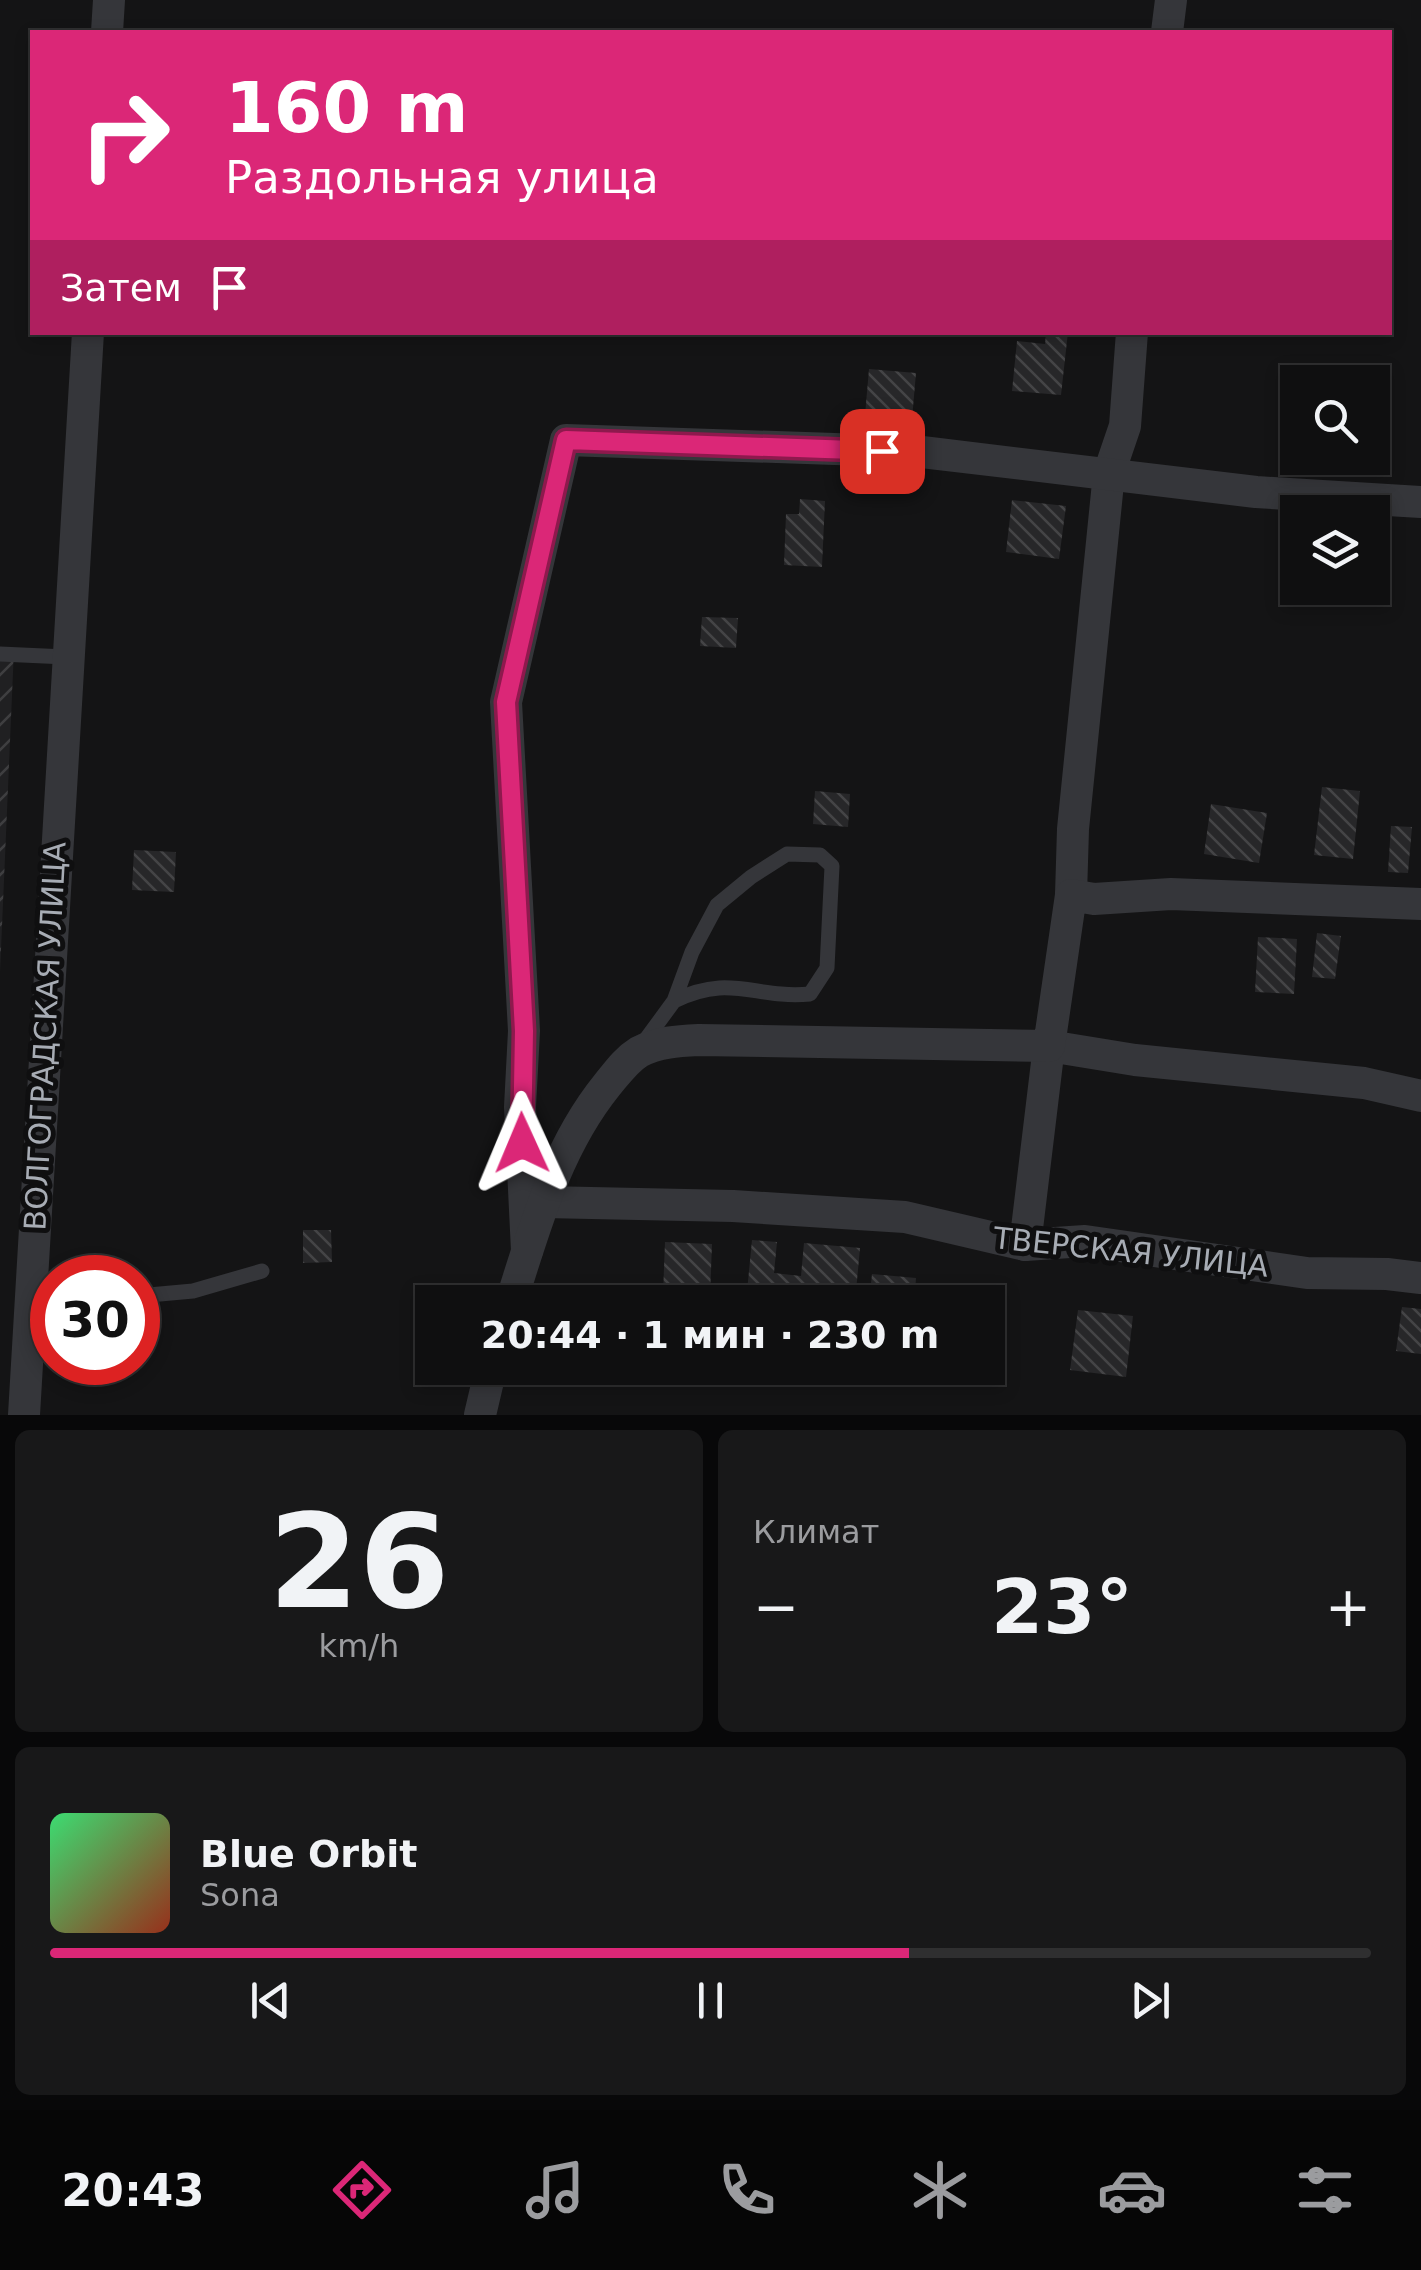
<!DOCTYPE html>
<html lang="ru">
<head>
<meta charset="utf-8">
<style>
	:root { --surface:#0f0f10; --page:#181819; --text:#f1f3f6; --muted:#9b9c9f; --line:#2f2f30; --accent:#db2777 }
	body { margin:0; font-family:"DejaVu Sans",sans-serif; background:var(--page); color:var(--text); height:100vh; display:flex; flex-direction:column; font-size:38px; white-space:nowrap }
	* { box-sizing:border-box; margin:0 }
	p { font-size:32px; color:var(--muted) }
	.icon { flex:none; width:55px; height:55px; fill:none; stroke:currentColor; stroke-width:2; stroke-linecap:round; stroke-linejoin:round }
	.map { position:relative; height:1415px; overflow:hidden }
	.side { display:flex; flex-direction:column; gap:15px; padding:15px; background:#080809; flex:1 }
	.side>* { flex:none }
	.top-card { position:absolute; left:30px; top:30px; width:1362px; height:305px; border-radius:0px; box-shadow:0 5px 15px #0003,0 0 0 2px var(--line); background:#db2777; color:#fff; overflow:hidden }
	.controls { position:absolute; left:1280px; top:365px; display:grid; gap:20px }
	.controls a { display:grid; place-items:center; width:110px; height:110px; border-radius:0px; background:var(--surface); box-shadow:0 5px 15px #0003,0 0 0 2px var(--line); font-size:50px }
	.speed { position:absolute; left:30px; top:1255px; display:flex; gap:20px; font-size:50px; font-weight:700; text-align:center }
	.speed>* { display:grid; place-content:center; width:130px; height:130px; border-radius:50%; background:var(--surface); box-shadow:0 5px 15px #0003,0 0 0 2px var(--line); line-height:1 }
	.speed .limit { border:15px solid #d22; background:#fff; color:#111 }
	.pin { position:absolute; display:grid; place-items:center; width:85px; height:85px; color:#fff; margin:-42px; border-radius:20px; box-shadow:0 5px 15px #0006 }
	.me { position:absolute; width:110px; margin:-55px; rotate:359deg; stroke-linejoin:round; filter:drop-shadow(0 0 8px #0008) }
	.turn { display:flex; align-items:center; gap:35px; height:210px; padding:0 30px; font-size:45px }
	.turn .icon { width:130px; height:130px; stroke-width:2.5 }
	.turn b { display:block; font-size:70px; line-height:85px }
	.then { display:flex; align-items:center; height:95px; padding:0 30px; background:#0003; gap:20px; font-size:38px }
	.big { font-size:75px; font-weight:700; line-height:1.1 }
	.side .card { flex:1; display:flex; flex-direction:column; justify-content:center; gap:15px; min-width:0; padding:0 35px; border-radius:15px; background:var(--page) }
	.side .dial { align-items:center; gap:0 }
	.dial b { font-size:130px; line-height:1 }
	.song { display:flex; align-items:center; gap:30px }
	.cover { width:120px; height:120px; border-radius:15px; background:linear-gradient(135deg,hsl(140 70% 55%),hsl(10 70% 35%)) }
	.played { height:10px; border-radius:5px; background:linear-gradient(90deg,var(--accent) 65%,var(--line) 65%) }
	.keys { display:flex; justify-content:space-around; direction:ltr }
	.heat { display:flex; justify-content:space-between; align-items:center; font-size:55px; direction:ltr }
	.side .tiles { flex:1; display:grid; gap:15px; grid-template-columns:1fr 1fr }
	.card:last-child { grid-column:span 2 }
	.trip { position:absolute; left:415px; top:1285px; width:590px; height:100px; border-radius:0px; background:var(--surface); box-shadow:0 5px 15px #0003,0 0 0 2px var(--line); font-weight:700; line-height:100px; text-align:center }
	.tabs { display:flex; height:160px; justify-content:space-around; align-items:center; background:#060606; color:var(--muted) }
	.tabs .icon { width:70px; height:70px }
	.tabs .on { color:var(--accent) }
	.tabs b { font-size:45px; color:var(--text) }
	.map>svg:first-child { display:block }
	.industrial { fill:url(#industrial-furrows) }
	.building { fill:url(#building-back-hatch) }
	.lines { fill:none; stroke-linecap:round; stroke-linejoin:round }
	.lane { stroke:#35363a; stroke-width:15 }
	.street { stroke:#35363a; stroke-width:32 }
	.route-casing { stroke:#8e194d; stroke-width:25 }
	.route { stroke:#db2777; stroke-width:18 }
	.labels { text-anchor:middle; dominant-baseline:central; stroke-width:10; stroke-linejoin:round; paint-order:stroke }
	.street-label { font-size:30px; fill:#a7acb4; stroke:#0f0f10 }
</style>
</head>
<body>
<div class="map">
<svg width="1421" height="1415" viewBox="0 0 1421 1415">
	<defs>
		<pattern id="industrial-furrows" width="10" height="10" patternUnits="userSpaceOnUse" patternTransform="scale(2.5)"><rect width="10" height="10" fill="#202022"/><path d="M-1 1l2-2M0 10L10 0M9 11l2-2" fill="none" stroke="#3e3e40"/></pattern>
		<pattern id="building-back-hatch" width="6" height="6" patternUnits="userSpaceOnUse" patternTransform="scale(2.5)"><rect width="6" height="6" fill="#272729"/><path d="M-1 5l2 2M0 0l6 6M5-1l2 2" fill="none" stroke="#444446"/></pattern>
	</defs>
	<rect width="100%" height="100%" fill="#141415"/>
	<polygon class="industrial" points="0,649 14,649 0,972"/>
	<g class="building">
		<polygon points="1046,332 1068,332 1061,395 1012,391 1017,341 1045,344"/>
		<polygon points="869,369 916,373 912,419 865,415"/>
		<polygon points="800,499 825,501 822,567 784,565 786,514 799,514"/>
		<polygon points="1012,500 1066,506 1059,559 1006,552"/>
		<polygon points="702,617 738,618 736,648 700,646"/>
		<polygon points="1322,787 1360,791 1353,859 1314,855"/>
		<polygon points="815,791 850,794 848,827 813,824"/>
		<polygon points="1211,804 1267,813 1259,863 1204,854"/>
		<polygon points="1391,826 1412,827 1408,873 1388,872"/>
		<polygon points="134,850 176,852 174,892 132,890"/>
		<polygon points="1317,933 1341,936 1335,979 1312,977"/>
		<polygon points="1258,937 1297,939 1294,994 1255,992"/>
		<polygon points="303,1230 331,1230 332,1262 303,1263"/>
		<polygon points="752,1240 777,1242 774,1273 801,1276 804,1243 860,1248 855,1302 746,1302"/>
		<polygon points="665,1242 712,1244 710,1296 663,1295"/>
		<polygon points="872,1274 916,1278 914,1302 869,1302"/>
		<polygon points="1402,1307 1421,1309 1421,1354 1396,1351"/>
		<polygon points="1078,1310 1133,1316 1126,1377 1070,1370"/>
	</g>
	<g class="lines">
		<g class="lane">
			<polyline points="0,654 66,657"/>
			<path d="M641,1046L674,1001L692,952L717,905L751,877L787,854L820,855L832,866L827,968L810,994C754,999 731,973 674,1001"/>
			<polyline points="138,1296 193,1291 262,1271"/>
		</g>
		<g class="street">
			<polyline points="107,32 109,0"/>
			<polyline points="1167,32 1171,0"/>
			<polyline points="1071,895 1073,829 1109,473 1125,426 1132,332"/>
			<polyline points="544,1202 733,1206 905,1217 1025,1245 1085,1241 1307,1273 1387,1274 1421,1278"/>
			<polyline points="1025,1245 1049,1046 1135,1060 1364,1083 1421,1096"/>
			<polyline points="527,1251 520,1107 524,1031 506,702 566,440 922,452 1256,492 1421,502"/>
			<path d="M511,1302C535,1227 556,1148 607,1085C617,1073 626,1060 639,1052C658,1042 679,1041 699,1040L1049,1046L1071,895L1094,899L1171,894L1421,904"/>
			<polyline points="24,1415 88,332"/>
			<polyline points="480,1415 491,1368"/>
		</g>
	</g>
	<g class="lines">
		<defs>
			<polyline id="route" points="522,1143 524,1031 506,702 566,440 882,451"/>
		</defs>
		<use href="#route" class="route-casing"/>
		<use href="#route" class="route"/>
	</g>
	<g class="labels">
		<g class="street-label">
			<text transform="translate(45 1036) rotate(-87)">ВОЛГОГРАДСКАЯ УЛИЦА</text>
			<text transform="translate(1131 1252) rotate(6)">ТВЕРСКАЯ УЛИЦА</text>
		</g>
	</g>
</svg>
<div class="controls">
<a><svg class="icon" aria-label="search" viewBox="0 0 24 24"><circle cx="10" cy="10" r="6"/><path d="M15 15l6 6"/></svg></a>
<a><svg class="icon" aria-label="layers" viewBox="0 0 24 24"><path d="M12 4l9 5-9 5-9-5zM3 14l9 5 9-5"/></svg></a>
</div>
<div class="speed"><div class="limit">30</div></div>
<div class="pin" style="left:882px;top:451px;background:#d93025"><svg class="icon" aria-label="arrive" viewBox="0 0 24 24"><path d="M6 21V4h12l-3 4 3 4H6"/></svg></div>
<svg class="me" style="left:522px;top:1143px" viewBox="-20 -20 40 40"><path d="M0-17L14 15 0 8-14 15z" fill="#db2777" stroke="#fff" stroke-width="4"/></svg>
<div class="trip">20:44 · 1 мин · 230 m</div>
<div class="top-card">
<div class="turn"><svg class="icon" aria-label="right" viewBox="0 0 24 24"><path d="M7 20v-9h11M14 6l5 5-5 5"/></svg><div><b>160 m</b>Раздольная улица</div></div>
<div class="then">Затем<svg class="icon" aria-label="arrive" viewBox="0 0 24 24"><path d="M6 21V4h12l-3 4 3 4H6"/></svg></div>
</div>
</div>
<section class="side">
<div class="tiles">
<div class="card dial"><b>26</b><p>km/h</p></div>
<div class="card"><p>Климат</p>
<div class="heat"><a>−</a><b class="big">23°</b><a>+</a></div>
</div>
<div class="card">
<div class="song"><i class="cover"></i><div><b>Blue Orbit</b><p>Sona</p></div></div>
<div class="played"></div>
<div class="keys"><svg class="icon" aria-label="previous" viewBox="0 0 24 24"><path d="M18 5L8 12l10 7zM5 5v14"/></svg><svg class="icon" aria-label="pause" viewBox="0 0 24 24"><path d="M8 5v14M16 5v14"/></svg><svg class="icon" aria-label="next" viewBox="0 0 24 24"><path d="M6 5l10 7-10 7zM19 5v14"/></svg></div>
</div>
</div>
</section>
<nav class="tabs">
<b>20:43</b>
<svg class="icon on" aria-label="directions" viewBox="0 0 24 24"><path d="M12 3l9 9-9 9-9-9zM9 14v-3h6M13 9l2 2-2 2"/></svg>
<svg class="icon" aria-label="music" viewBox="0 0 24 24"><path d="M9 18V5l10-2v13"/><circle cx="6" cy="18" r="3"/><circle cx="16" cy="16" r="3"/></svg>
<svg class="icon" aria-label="phone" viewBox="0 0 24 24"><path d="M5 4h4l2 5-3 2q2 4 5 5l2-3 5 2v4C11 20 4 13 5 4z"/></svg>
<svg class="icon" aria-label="climate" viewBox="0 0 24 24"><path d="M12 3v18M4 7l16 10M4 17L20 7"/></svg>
<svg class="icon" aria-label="car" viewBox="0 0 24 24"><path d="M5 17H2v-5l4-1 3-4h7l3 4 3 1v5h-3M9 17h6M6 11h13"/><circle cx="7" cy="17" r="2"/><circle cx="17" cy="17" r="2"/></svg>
<svg class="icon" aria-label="filters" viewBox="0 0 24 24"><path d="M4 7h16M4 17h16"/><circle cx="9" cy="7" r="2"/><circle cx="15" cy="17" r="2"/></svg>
</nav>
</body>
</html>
